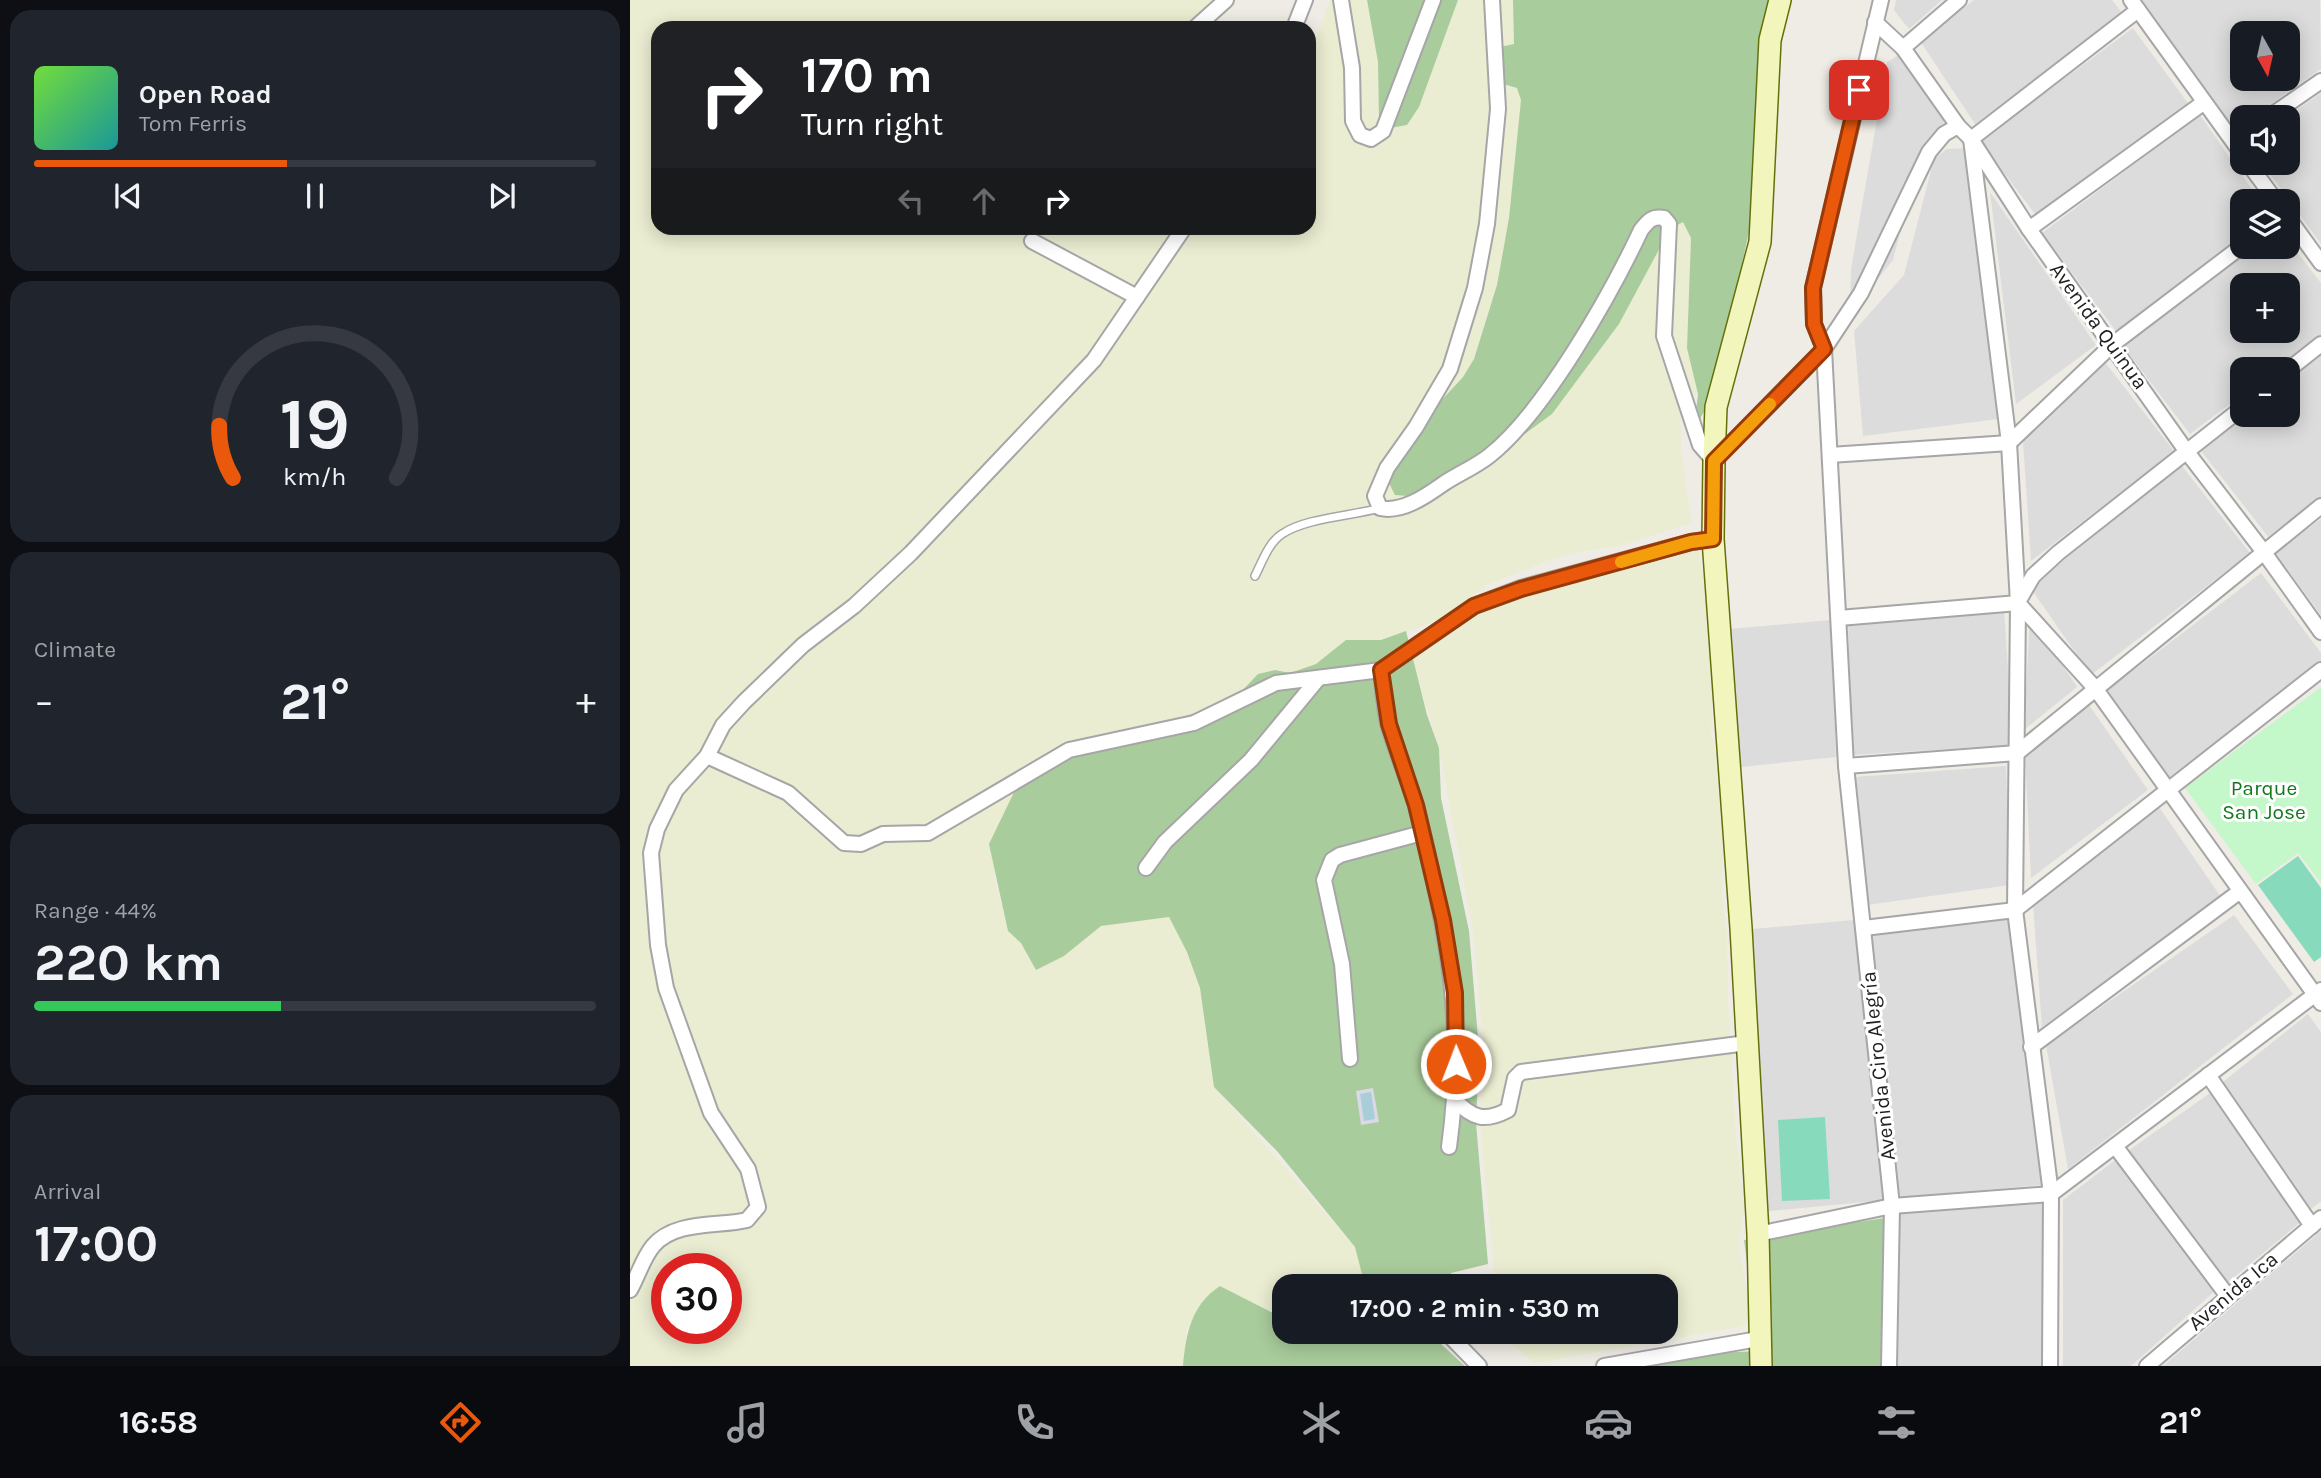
<!DOCTYPE html>
<html lang="en">
<head>
<meta charset="utf-8">
<style>
	:root { --surface:#171b24; --page:#20242c; --text:#f1f3f6; --muted:#9ea1a6; --line:#363941; --accent:#ea580c }
	body { margin:0; font-family:Karla,sans-serif; background:var(--page); color:var(--text); height:100vh; display:flex; flex-direction:column; font-size:26px; white-space:nowrap }
	* { box-sizing:border-box; margin:0 }
	p { font-size:23px; color:var(--muted) }
	.icon { flex:none; width:38px; height:38px; fill:none; stroke:currentColor; stroke-width:2; stroke-linecap:round; stroke-linejoin:round }
	.map { position:relative; flex:1; overflow:hidden }
	.side { display:flex; flex-direction:column; gap:10px; padding:10px; background:#0d0f14; width:630px }
	.side>* { flex:none }
	.top-card { position:absolute; left:21px; top:21px; width:665px; height:214px; border-radius:21px; box-shadow:0 4px 18px #0003; background:#202124; color:#fff; overflow:hidden }
	.needle { width:46px; rotate:172deg }
	.buttons { position:absolute; left:1600px; top:21px; display:grid; gap:14px }
	.buttons a { display:grid; place-items:center; width:70px; height:70px; border-radius:14px; background:var(--surface); box-shadow:0 4px 18px #0003; font-size:35px }
	.speed { position:absolute; left:21px; top:1253px; display:flex; gap:14px; font-size:35px; font-weight:700; text-align:center }
	.speed>* { display:grid; place-content:center; width:91px; height:91px; border-radius:50%; background:var(--surface); box-shadow:0 4px 18px #0003; line-height:1 }
	.speed .limit { border:10px solid #d22; background:#fff; color:#111 }
	.pin { position:absolute; display:grid; place-items:center; width:60px; height:60px; color:#fff; margin:-30px; border-radius:14px; box-shadow:0 4px 10px #0006 }
	.me { position:absolute; width:77px; margin:-38px; rotate:359deg; stroke-linejoin:round; filter:drop-shadow(0 0 5px #0008) }
	.turn { display:flex; align-items:center; gap:24px; height:147px; padding:0 35px; font-size:32px }
	.turn .icon { width:91px; height:91px; stroke-width:2.5 }
	.turn b { display:block; font-size:49px; line-height:60px }
	.lanes { display:flex; align-items:center; height:66px; padding:0 35px; background:#0003; justify-content:center; gap:35px; direction:ltr }
	.lanes .off { opacity:.35 }
	.big { font-size:52px; font-weight:700; line-height:1.1 }
	.side .widget { flex:1; display:flex; flex-direction:column; justify-content:center; gap:10px; min-width:0; padding:0 24px; border-radius:21px; background:var(--page) }
	.side .dial { align-items:center; gap:0 }
	.dial svg { height:182px; overflow:visible; fill:none; stroke:var(--line); stroke-width:7; stroke-linecap:round; text-anchor:middle }
	.dial text { fill:var(--text); stroke:none }
	.song { display:flex; align-items:center; gap:21px }
	.cover { width:84px; height:84px; border-radius:10px; background:linear-gradient(135deg,hsl(100 70% 55%),hsl(180 70% 35%)) }
	.played { height:7px; border-radius:4px; background:linear-gradient(90deg,var(--accent) 45%,var(--line) 45%) }
	.keys { display:flex; justify-content:space-around; direction:ltr }
	.heat { display:flex; justify-content:space-between; align-items:center; font-size:38px; direction:ltr }
	.charge { height:10px; border-radius:5px; background:linear-gradient(90deg,#34c759 44%,var(--line) 0) }
	.trip { position:absolute; left:642px; top:1274px; width:406px; height:70px; border-radius:21px; background:var(--surface); box-shadow:0 4px 18px #0003; font-weight:700; line-height:70px; text-align:center }
	.dock { display:flex; height:112px; justify-content:space-around; align-items:center; background:#090b0e; color:var(--muted) }
	.dock .icon { width:49px; height:49px }
	.dock .current { color:var(--accent) }
	.dock b { font-size:32px; color:var(--text) }
	main { display:flex; flex:1; min-height:0 }
	.map>svg:first-child { display:block }
	.residential { fill:#dddcdc; fill-rule:evenodd }
	.farmland { fill:#eaedd1; fill-rule:evenodd }
	.forest { fill:#a9cc9c }
	.park { fill:#c4f7c9 }
	.pitch { fill:#87dabc }
	.plaza { fill:#dad9e5 }
	.water { fill:#a8ceda }
	.lines { fill:none; stroke-linecap:round; stroke-linejoin:round }
	.lane-casing { stroke:#a6a6a6; stroke-width:10 }
	.street-casing { stroke:#a6a6a6; stroke-width:18 }
	.secondary-casing { stroke:#64710a; stroke-width:24 }
	.lane { stroke:#fff; stroke-width:7 }
	.street { stroke:#fff; stroke-width:14 }
	.secondary { stroke:#f2f6bc; stroke-width:21 }
	.route-casing { stroke:#983908; stroke-width:18 }
	.route { stroke:#ea580c; stroke-width:12 }
	.slow { stroke:#f59e0b; stroke-width:12 }
	.labels { text-anchor:middle; dominant-baseline:central; stroke-width:6; stroke-linejoin:round; paint-order:stroke }
	.street-label { font-size:21px; fill:#1f1f1f; stroke:#fff }
	.park-label { font-size:21px; fill:#11781c; stroke:#fff }
</style>
</head>
<body>
<main>
<section class="side">
<div class="widget">
<div class="song"><i class="cover"></i><div><b>Open Road</b><p>Tom Ferris</p></div></div>
<div class="played"></div>
<div class="keys"><svg class="icon" aria-label="previous" viewBox="0 0 24 24"><path d="M18 5L8 12l10 7zM5 5v14"/></svg><svg class="icon" aria-label="pause" viewBox="0 0 24 24"><path d="M8 5v14M16 5v14"/></svg><svg class="icon" aria-label="next" viewBox="0 0 24 24"><path d="M6 5l10 7-10 7zM19 5v14"/></svg></div>
</div>
<div class="widget dial"><svg viewBox="0 0 100 80">
<path d="M14 69A42 42 0 1 1 86 69"/>
<path d="M14 69A42 42 0 0 1 8 46" stroke="#ea580c"/>
<text x="50" y="56" font-size="32" font-weight="700">19</text>
<text x="50" y="72" font-size="11">km/h</text>
</svg></div>
<div class="widget"><p>Climate</p>
<div class="heat"><a>−</a><b class="big">21°</b><a>+</a></div>
</div>
<div class="widget"><p>Range · 44%</p><b class="big">220 km</b><div class="charge"></div></div>
<div class="widget"><p>Arrival</p><b class="big">17:00</b></div>
</section>
<div class="map">
<svg width="1691" height="1366" viewBox="0 0 1691 1366">
	<rect width="100%" height="100%" fill="#efece5"/>
	<g class="residential">
		<polygon points="1266,0 1312,0 1279,29 1264,10"/>
		<polygon points="1344,0 1482,0 1492,13 1345,124 1290,41"/>
		<path d="M1512,0H1690L1691,69L1622,117H1612V125L1605,130ZM1612,33H1657V79H1612Z"/>
		<polygon points="1503,28 1560,106 1408,218 1350,141"/>
		<polygon points="1275,51 1317,118 1291,152 1263,260 1220,314 1221,269 1257,62"/>
		<polygon points="1691,93 1691,244 1632,163 1657,163 1657,117"/>
		<polygon points="1570,115 1630,201 1612,201 1612,236 1486,331 1412,233"/>
		<polygon points="1336,148 1368,419 1233,436 1224,331 1274,275 1304,159 1317,149"/>
		<polygon points="1360,192 1466,345 1386,404"/>
		<path d="M1657,239L1691,283V335L1645,369H1612V395L1560,434L1492,345L1622,247H1657ZM1612,285H1657V331H1612Z"/>
		<polygon points="1691,349 1691,498 1640,539 1568,447 1612,415 1657,415 1657,376"/>
		<polygon points="1474,361 1544,451 1401,561 1392,427"/>
		<polygon points="1552,466 1620,553 1461,675 1400,587"/>
		<polygon points="1691,519 1691,615 1645,552"/>
		<polygon points="1631,573 1691,653 1691,661 1538,778 1478,690"/>
		<polygon points="1374,609 1383,745 1222,755 1218,620"/>
		<polygon points="1400,615 1447,687 1394,730"/>
		<polygon points="1201,620 1206,757 1111,767 1100,629"/>
		<polygon points="1459,705 1518,790 1401,878 1395,754"/>
		<polygon points="1376,766 1380,885 1237,905 1225,777"/>
		<polygon points="1529,807 1591,897 1412,1027 1403,904"/>
		<polygon points="1379,912 1411,1185 1265,1198 1239,924"/>
		<polygon points="1604,915 1663,994 1438,1169 1416,1045"/>
		<polygon points="1224,920 1255,1200 1129,1212 1111,930"/>
		<polygon points="1678,1014 1691,1032 1691,1201 1681,1209 1589,1085"/>
		<polygon points="1583,1091 1673,1220 1597,1283 1495,1153"/>
		<polygon points="1488,1158 1587,1289 1501,1366 1433,1366 1433,1200"/>
		<polygon points="1418,1200 1414,1366 1268,1366 1267,1213"/>
		<polygon points="1691,1231 1691,1366 1533,1366"/>
	</g>
	<g class="farmland">
		<path d="M0,0H596L557,28H28V228H679V60L700,0H737L748,62L749,121L789,107L828,0H883L884,45L870,47L876,87L888,88L891,100L879,218L867,285L844,359L833,377L808,404L809,491L828,483L922,414L989,324L1040,229L1054,222L1061,238L1057,348L1068,394L1050,398L1051,447L1061,523L989,546L942,553L920,560L856,585L822,613L790,627L751,640H716L686,664L660,673L645,670L606,698L553,718L364,877L378,931L391,943L406,970L434,956L471,926L539,917L557,952L570,988L584,1087L725,1247L735,1286H654V1315L641,1312L590,1286L557,1327L553,1366H0ZM37,1269H96V1328H37Z"/>
		<polygon points="1069,539 1069,556 1077,591 1083,687 1081,732 1088,764 1093,821 1092,894 1097,932 1098,1005 1106,1135 1114,1208 1109,1245 1118,1296 1118,1322 1108,1327 905,1363 878,1342 875,1332 1036,1332 1036,1286 882,1286 864,1272 850,1122 854,1051 843,931 809,748 779,650 824,628 845,605"/>
	</g>
	<g class="forest">
		<polygon points="737,0 828,0 789,107 777,125 760,128 749,122 748,62"/>
		<polygon points="883,0 1139,0 1119,232 1082,399 1064,428 1068,394 1057,348 1061,238 1053,222 1040,229 989,324 922,414 828,483 791,497 765,495 757,479 808,404 833,377 844,359 867,285 879,218 891,100 887,88 865,82 870,47 884,44"/>
		<polygon points="776,631 797,715 809,748 811,798 839,931 849,1050 846,1123 858,1264 821,1273 823,1286 735,1286 725,1247 647,1151 584,1087 570,988 557,952 539,917 471,926 434,956 406,970 391,943 378,931 359,844 388,784 420,760 584,707 606,697 628,674 645,670 660,673 686,664 716,640 751,640"/>
		<polygon points="1254,1218 1255,1366 1011,1366 1062,1354 1129,1351 1114,1240"/>
		<path d="M590,1286L641,1312L654,1315V1332H798L835,1366H553C556,1334 561,1305 590,1286Z"/>
	</g>
	<polygon class="park" points="1691,687 1691,883 1668,853 1626,884 1555,788"/>
	<g class="pitch">
		<polygon points="1668,856 1691,888 1691,957 1684,962 1628,885"/>
		<polygon points="1195,1117 1200,1199 1152,1201 1148,1120"/>
	</g>
	<polygon class="plaza" points="743,1088 749,1122 731,1125 726,1091"/>
	<polygon class="water" points="741,1092 745,1119 734,1121 730,1094"/>
	<g class="lines">
		<defs>
			<path id="lane" d="M625,576C632,562 639,542 652,534C675,518 722,516 750,508"/>
			<g id="street">
				<polyline points="711,0 722,68 723,121 730,135 741,139 753,131 803,0"/>
				<path d="M862,0L868,109L857,224L845,288L820,369L786,427L757,468L745,496L750,508C772,513 796,496 813,484C828,474 845,467 859,456C914,413 981,294 1011,230C1018,221 1022,216 1034,218L1039,224L1034,336L1070,445L1084,461L1194,349L1231,293L1299,152L1314,134L1328,126"/>
				<polyline points="1251,0 1183,288 1184,324 1194,349 1216,766 1262,1206 1259,1366"/>
				<polyline points="1501,0 1612,154"/>
				<polyline points="1245,22 1273,48 1328,126 1341,139 1399,229 1557,452 1633,551 1691,632"/>
				<polyline points="565,28 596,0"/>
				<polyline points="664,28 675,0"/>
				<polyline points="1273,48 1329,0"/>
				<polyline points="1639,117 1691,81"/>
				<polyline points="1618,163 1646,201"/>
				<polyline points="1657,216 1691,263"/>
				<polyline points="1399,229 1573,103"/>
				<polyline points="402,241 507,297"/>
				<polyline points="1657,371 1691,344"/>
				<polyline points="1200,455 1379,443 1483,344 1612,246"/>
				<polyline points="1388,602 1403,576 1428,553 1612,408"/>
				<polyline points="1388,603 1465,688 1691,1003"/>
				<polyline points="1209,618 1388,603"/>
				<path d="M751,670C753,688 754,706 758,723C766,753 779,780 787,810C817,929 836,1023 819,1147"/>
				<polyline points="77,756 158,793 214,843 231,844 253,834 298,833 439,750 564,723 646,683 751,670 844,606 891,588 1061,542 1083,539"/>
				<polyline points="1216,766 1387,753 1691,506"/>
				<polyline points="516,868 535,842 621,760 687,680"/>
				<polyline points="1234,928 1385,910 1691,670"/>
				<polyline points="1401,1047 1609,892"/>
				<polyline points="720,1059 712,964 694,880 702,860 710,855 792,833"/>
				<polyline points="1578,1075 1682,1226"/>
				<path d="M825,1100C843,1119 855,1122 878,1110L885,1078L891,1072L1117,1043"/>
				<polyline points="1485,1146 1597,1295"/>
				<polyline points="1128,1234 1262,1206 1421,1194 1691,990"/>
				<path d="M0,1290C8,1276 13,1258 23,1246C45,1220 88,1227 117,1220L128,1207L118,1169L81,1113L36,988L28,945L21,853L27,829L46,790L77,756L93,725L114,702L173,645L224,606L281,553L464,360L554,228"/>
				<polyline points="816,1332 849,1366"/>
				<polyline points="974,1366 1128,1339"/>
				<polyline points="1420,1366 1421,1194 1385,910 1388,603 1379,443 1341,139 1508,10"/>
				<polyline points="1517,1366 1691,1218"/>
			</g>
			<polyline id="secondary" points="1131,1366 1128,1234 1111,928 1083,539 1084,461 1086,407 1130,242 1140,40 1150,0"/>
		</defs>
		<use href="#lane" class="lane-casing"/>
		<use href="#street" class="street-casing"/>
		<use href="#secondary" class="secondary-casing"/>
		<use href="#lane" class="lane"/>
		<use href="#street" class="street"/>
		<use href="#secondary" class="secondary"/>
	</g>
	<g class="lines">
		<defs>
			<polyline id="route" points="826,1064 825,993 813,920 786,805 759,724 751,670 844,606 891,589 1061,542 1083,539 1084,461 1194,349 1184,324 1183,288 1229,90"/>
		</defs>
		<use href="#route" class="route-casing"/>
		<use href="#route" class="route"/>
		<polyline class="slow" points="991,562 1061,542 1083,539 1084,461 1140,404"/>
	</g>
	<g class="labels">
		<g class="street-label">
			<text transform="translate(1469 326) rotate(54)">Avenida Quinua</text>
			<text transform="translate(1248 1066) rotate(-96)">Avenida Ciro Alegría</text>
			<text transform="translate(1603 1291) rotate(-40)">Avenida Ica</text>
		</g>
		<g class="park-label">
			<text x="1634" y="788">Parque<tspan x="1634" dy="24">San Jose</tspan></text>
		</g>
	</g>
</svg>
<div class="buttons">
<a><svg class="needle" viewBox="-14 -14 28 28"><path d="M0-13l5 13h-10z" fill="#e53935"/><path d="M0 13l5-13h-10z" fill="#9ea1a6"/></svg></a>
<a><svg class="icon" aria-label="sound" viewBox="0 0 24 24"><path d="M4 9h4l5-4v14l-5-4H4zM17 9q2 3 0 6"/></svg></a>
<a><svg class="icon" aria-label="layers" viewBox="0 0 24 24"><path d="M12 4l9 5-9 5-9-5zM3 14l9 5 9-5"/></svg></a>
<a>+</a>
<a>−</a>
</div>
<div class="speed"><div class="limit">30</div></div>
<div class="pin" style="left:1229px;top:90px;background:#d93025"><svg class="icon" aria-label="arrive" viewBox="0 0 24 24"><path d="M6 21V4h12l-3 4 3 4H6"/></svg></div>
<svg class="me" style="left:826px;top:1064px" viewBox="-20 -20 40 40"><circle r="17" fill="#ea580c" stroke="#fff" stroke-width="3"/><path d="M0-11L8 9 0 5-8 9z" fill="#fff"/></svg>
<div class="trip">17:00 · 2 min · 530 m</div>
<div class="top-card">
<div class="turn"><svg class="icon" aria-label="right" viewBox="0 0 24 24"><path d="M7 20v-9h11M14 6l5 5-5 5"/></svg><div><b>170 m</b>Turn right</div></div>
<div class="lanes"><svg class="icon off" aria-label="left" viewBox="0 0 24 24"><path d="M17 20v-9H6M10 6l-5 5 5 5"/></svg><svg class="icon off" aria-label="ahead" viewBox="0 0 24 24"><path d="M12 20V5M6 11l6-6 6 6"/></svg><svg class="icon" aria-label="right" viewBox="0 0 24 24"><path d="M7 20v-9h11M14 6l5 5-5 5"/></svg></div>
</div>
</div>
</main>
<nav class="dock">
<b>16:58</b>
<svg class="icon current" aria-label="directions" viewBox="0 0 24 24"><path d="M12 3l9 9-9 9-9-9zM9 14v-3h6M13 9l2 2-2 2"/></svg>
<svg class="icon" aria-label="music" viewBox="0 0 24 24"><path d="M9 18V5l10-2v13"/><circle cx="6" cy="18" r="3"/><circle cx="16" cy="16" r="3"/></svg>
<svg class="icon" aria-label="phone" viewBox="0 0 24 24"><path d="M5 4h4l2 5-3 2q2 4 5 5l2-3 5 2v4C11 20 4 13 5 4z"/></svg>
<svg class="icon" aria-label="climate" viewBox="0 0 24 24"><path d="M12 3v18M4 7l16 10M4 17L20 7"/></svg>
<svg class="icon" aria-label="car" viewBox="0 0 24 24"><path d="M5 17H2v-5l4-1 3-4h7l3 4 3 1v5h-3M9 17h6M6 11h13"/><circle cx="7" cy="17" r="2"/><circle cx="17" cy="17" r="2"/></svg>
<svg class="icon" aria-label="filters" viewBox="0 0 24 24"><path d="M4 7h16M4 17h16"/><circle cx="9" cy="7" r="2"/><circle cx="15" cy="17" r="2"/></svg>
<b>21°</b>
</nav>
</body>
</html>
